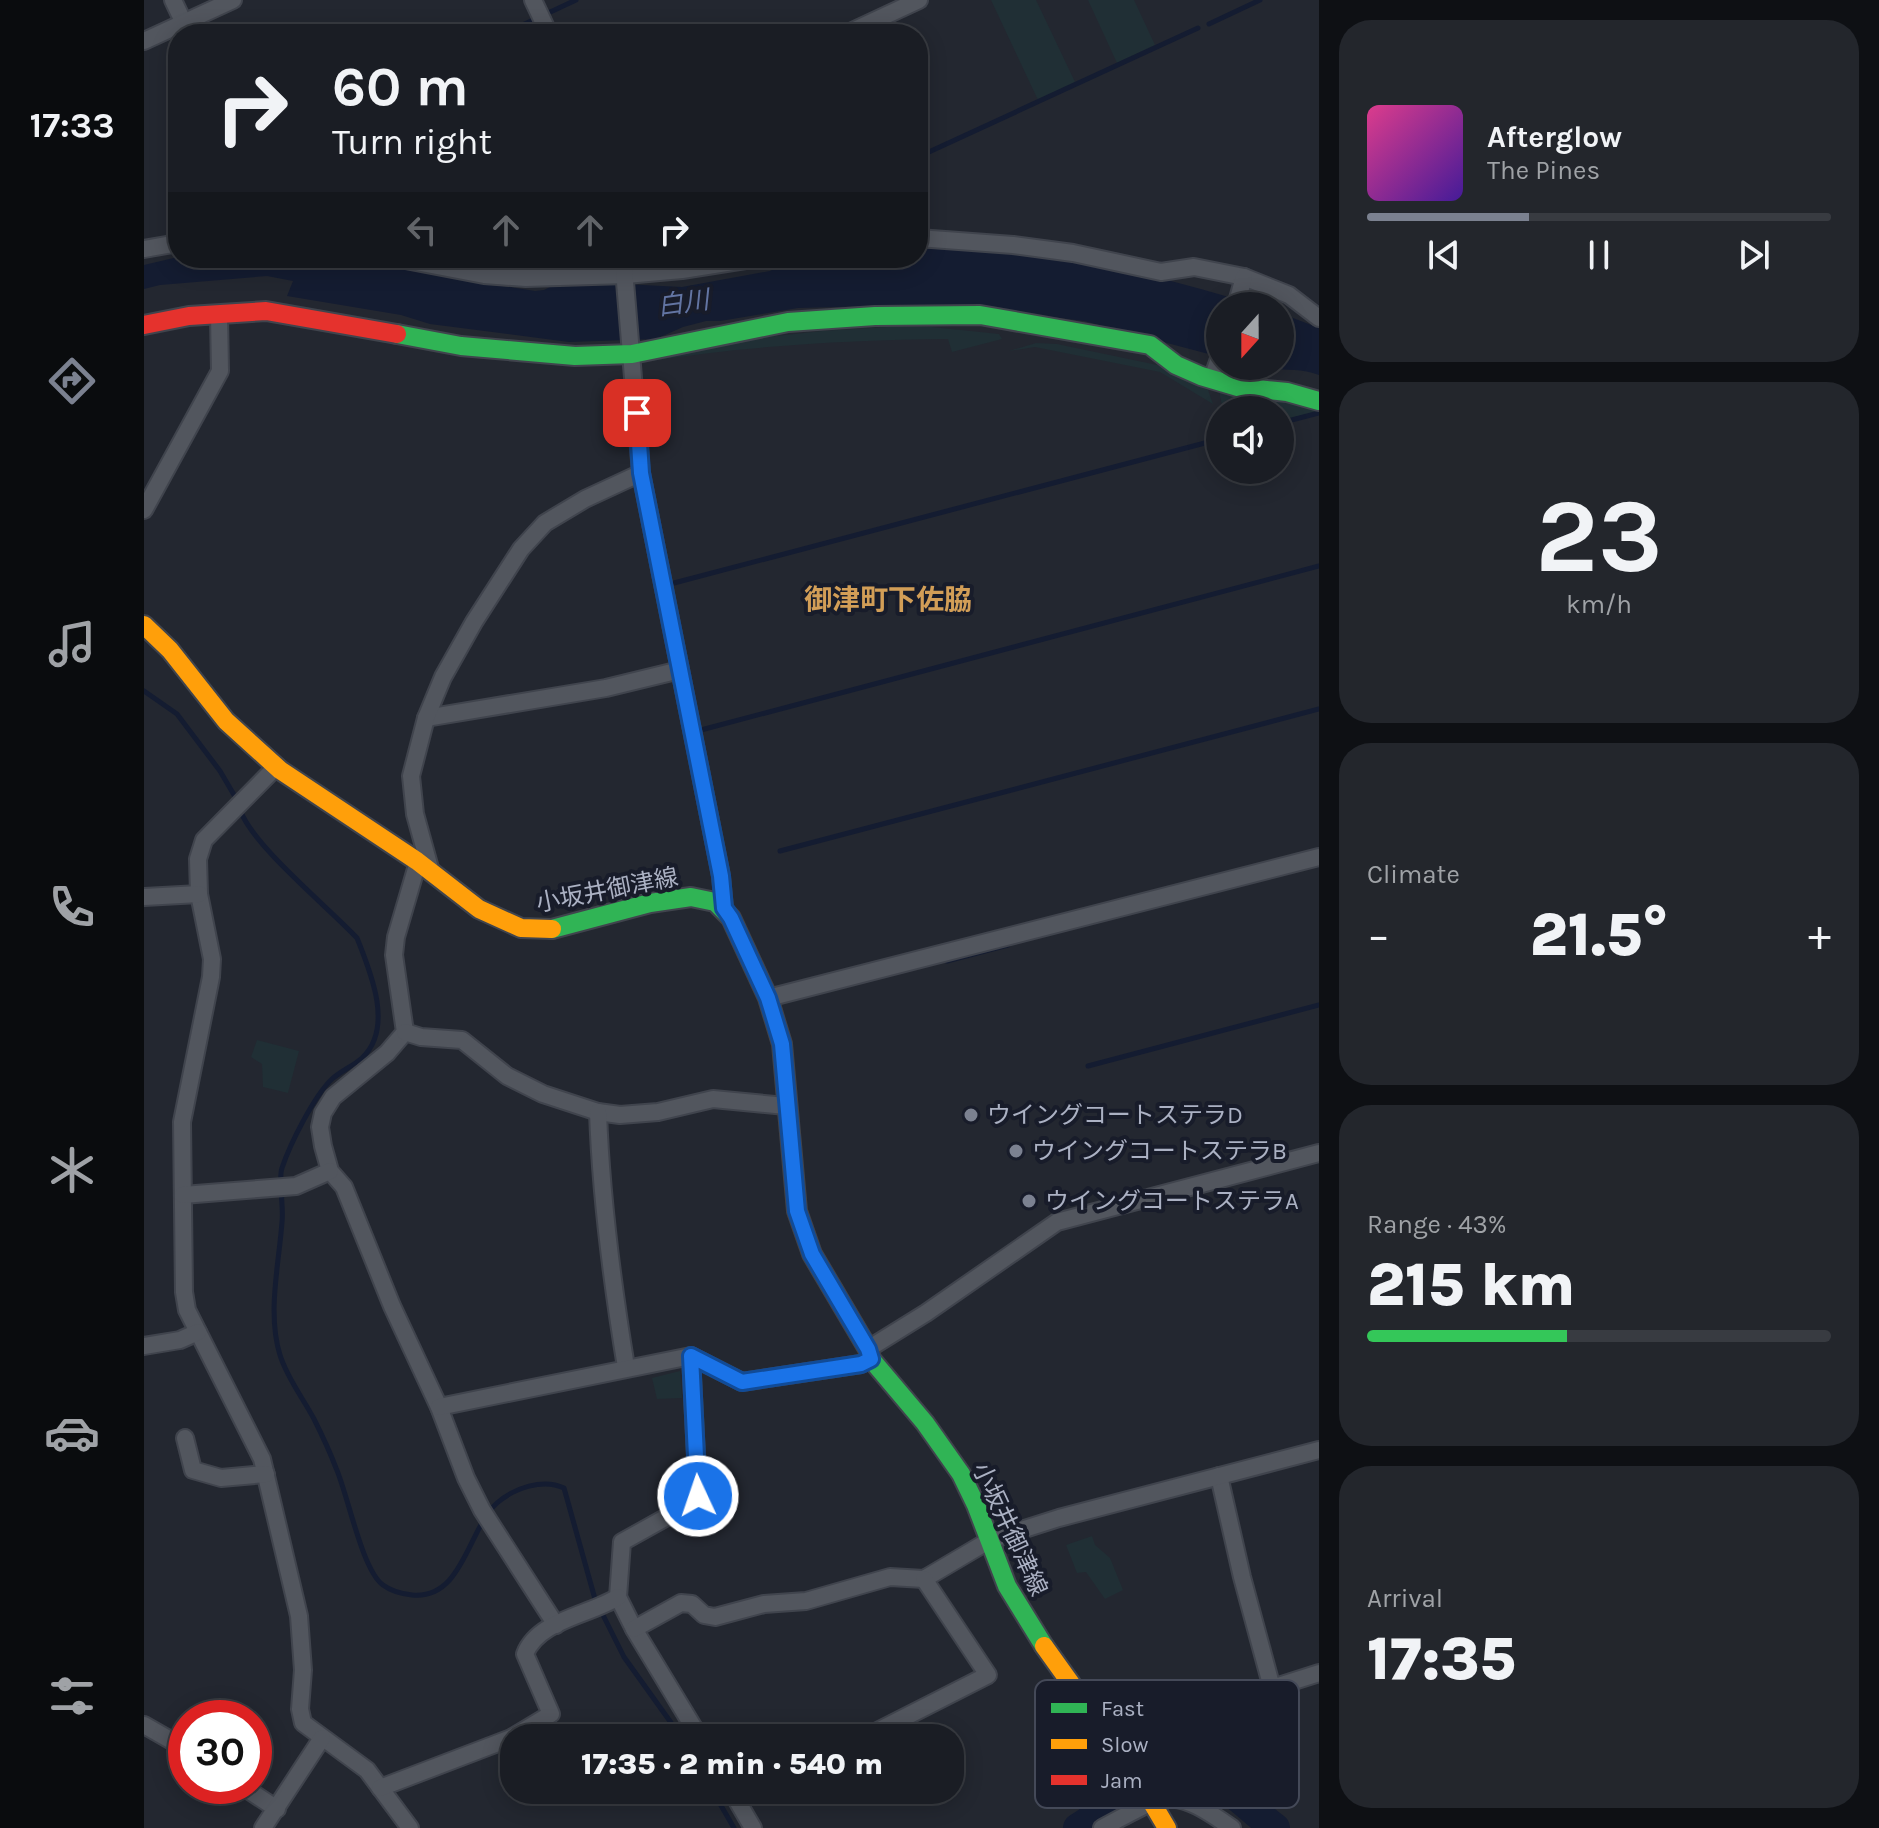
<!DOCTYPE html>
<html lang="en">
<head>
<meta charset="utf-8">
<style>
	:root { --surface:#1a1d24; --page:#23262c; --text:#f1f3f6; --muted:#9fa2a6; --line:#383b41; --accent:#7b8190 }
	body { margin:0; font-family:Karla,"Noto Sans JP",sans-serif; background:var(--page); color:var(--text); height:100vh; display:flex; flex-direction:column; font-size:30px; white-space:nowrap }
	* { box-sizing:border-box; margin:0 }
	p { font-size:26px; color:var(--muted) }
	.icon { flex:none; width:44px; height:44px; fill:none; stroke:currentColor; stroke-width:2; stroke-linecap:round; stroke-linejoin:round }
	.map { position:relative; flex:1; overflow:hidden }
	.panel { display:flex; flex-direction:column; gap:20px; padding:20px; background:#0e1014; width:560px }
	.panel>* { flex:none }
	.top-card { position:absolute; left:24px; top:24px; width:760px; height:244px; border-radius:32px; box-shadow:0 4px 20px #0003,0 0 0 2px var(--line); background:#1a1d24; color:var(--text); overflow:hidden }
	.needle { width:52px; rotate:201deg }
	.fabs { position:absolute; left:1062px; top:292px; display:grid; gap:16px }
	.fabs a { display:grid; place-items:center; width:88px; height:88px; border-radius:50%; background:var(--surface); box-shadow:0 4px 20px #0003,0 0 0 2px var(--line); font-size:40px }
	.speed { position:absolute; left:24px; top:1700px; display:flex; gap:16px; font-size:40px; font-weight:700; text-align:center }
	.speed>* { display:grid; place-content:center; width:104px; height:104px; border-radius:50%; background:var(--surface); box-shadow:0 4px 20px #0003,0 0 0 2px var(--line); line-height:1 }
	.speed .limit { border:12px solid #d22; background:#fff; color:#111 }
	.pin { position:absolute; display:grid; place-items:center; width:68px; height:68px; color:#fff; margin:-34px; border-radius:16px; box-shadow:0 4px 12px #0006 }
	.me { position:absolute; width:88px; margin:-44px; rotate:357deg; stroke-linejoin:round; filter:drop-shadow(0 0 6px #0008) }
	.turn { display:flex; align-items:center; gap:28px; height:168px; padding:0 32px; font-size:36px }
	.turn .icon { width:104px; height:104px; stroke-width:2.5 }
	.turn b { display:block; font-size:56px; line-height:68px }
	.lanes { display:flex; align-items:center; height:76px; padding:0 32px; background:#0003; justify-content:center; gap:40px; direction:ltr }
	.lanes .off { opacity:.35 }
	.big { font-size:60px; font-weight:800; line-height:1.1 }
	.panel .card { flex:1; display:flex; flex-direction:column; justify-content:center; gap:12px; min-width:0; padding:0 28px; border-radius:32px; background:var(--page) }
	.panel .dial { align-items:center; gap:0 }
	.dial b { font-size:104px; line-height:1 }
	.song { display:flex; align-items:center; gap:24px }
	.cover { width:96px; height:96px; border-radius:12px; background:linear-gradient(135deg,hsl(330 70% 55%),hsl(260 70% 35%)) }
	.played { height:8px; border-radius:4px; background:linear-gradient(90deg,var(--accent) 35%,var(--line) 35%) }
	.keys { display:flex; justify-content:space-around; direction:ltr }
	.heat { display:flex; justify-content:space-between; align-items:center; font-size:44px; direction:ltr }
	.charge { height:12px; border-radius:6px; background:linear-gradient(90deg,#34c759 43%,var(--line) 0) }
	.trip { position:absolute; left:356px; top:1724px; width:464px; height:80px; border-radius:32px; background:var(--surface); box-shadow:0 4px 20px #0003,0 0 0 2px var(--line); font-weight:800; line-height:80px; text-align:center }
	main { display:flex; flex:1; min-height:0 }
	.tab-bar { display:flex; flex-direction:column; width:144px; justify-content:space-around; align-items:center; background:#0a0c0e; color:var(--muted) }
	.tab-bar .icon { width:56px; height:56px }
	.tab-bar .current { color:var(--accent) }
	.tab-bar b { font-size:36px; color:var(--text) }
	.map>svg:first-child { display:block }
	.green { fill:#202f35 }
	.water { fill:#141c31 }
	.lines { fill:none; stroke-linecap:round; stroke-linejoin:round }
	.stream { stroke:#141c31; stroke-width:5 }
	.river { stroke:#141c31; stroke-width:30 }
	.street-casing { stroke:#40444d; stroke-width:20 }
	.fast-casing { stroke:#40444d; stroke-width:22 }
	.slow-casing { stroke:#40444d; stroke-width:22 }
	.jam-casing { stroke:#40444d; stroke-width:22 }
	.street { stroke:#52565e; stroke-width:16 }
	.fast { stroke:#30b455; stroke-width:18 }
	.slow { stroke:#ff9f0a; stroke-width:18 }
	.jam { stroke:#e5322d; stroke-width:18 }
	.route-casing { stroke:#114b97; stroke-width:20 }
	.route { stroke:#1a73e8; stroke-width:14 }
	.poi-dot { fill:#7b8190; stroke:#181c2a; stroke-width:3 }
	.labels { text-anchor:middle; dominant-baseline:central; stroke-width:8; stroke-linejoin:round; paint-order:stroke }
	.street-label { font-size:24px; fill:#abb1c3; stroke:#181c2a }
	.poi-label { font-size:24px; fill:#abb1c3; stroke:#181c2a; text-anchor:start }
	.water-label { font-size:26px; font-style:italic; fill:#6375a3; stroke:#181c2a }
	.quarter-label { font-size:28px; font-weight:bold; fill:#d29e57; stroke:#181c2a }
	.key { fill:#181c2a; stroke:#444958; stroke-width:2 }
	.key-label { font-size:22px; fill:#abb1c3 }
</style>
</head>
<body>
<main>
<nav class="tab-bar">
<b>17:33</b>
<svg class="icon current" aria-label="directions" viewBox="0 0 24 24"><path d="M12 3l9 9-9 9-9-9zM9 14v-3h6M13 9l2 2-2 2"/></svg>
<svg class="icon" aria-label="music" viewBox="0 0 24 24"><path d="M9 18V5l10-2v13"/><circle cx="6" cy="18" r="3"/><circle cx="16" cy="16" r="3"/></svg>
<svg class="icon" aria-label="phone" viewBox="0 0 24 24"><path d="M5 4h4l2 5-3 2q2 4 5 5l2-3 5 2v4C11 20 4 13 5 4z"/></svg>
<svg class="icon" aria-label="climate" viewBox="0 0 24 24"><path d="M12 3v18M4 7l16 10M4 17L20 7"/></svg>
<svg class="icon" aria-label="car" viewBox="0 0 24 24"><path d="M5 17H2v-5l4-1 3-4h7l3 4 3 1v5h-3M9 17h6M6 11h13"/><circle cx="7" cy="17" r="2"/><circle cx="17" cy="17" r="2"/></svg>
<svg class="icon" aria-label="filters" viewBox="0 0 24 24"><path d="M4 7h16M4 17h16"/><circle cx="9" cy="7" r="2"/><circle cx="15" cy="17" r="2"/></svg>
</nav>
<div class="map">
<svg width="1175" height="1828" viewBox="0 0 1175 1828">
	<rect width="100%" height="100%" fill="#232730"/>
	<g class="green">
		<polygon points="847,0 892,0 931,82 894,100"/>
		<polygon points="944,0 990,0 1011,45 973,63"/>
		<path d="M743,327H788L855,334L858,339L808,352L804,339C703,340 601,346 500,362L596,340L678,331Z"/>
		<polygon points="892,343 913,344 1018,366 1064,390 1069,404 1016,372 891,347 865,351"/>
		<polygon points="1075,391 1122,396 1175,411 1136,421 1136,410 1079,410"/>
		<polygon points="113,1040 155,1051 144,1093 119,1087 118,1064 107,1057"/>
		<polygon points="536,1371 538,1398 513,1399 508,1378"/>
		<polygon points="948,1536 951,1545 966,1558 979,1590 961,1599 942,1572 933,1573 922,1545"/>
	</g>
	<g class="water">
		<path d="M774,249C890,246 1005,272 1115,306H1076V357L940,321L884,314L729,306L654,308L576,321H562L539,327L512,339L425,342L286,324L257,315L143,296L149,281L123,276L16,285L0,289V265L34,257L44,260L211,258L300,277L391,291L400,290L418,281L538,287L626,271L651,258H774Z"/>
		<path d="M1136,313L1175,328V375C1152,366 1129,373 1106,366H1136Z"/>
	</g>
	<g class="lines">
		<g class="stream">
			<polyline points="1065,24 1116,0"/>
			<polyline points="359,34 432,0"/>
			<polyline points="774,157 1054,28"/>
			<polyline points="1136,423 1175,413"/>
			<polyline points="530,583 1076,439"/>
			<polyline points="0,691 33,714 76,771 93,800"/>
			<polyline points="557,730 1175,566"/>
			<path d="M96,810C110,847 183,906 213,938C227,973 250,1028 218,1058C209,1066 197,1071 188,1079C170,1096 146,1144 138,1168C134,1178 140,1208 138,1222C135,1264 123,1313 136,1355C143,1378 159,1398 170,1419C178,1435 186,1452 192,1468C204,1495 218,1570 239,1585C247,1591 259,1594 268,1595C319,1600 324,1529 353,1503C370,1488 399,1478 420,1488L451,1599L480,1657L538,1738"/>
			<polyline points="636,851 1175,709"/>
			<polyline points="803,961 864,945"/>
			<polyline points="944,1066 1175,1005"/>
			<polyline points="568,1790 590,1828"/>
		</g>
		<path class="river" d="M934,1828C962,1811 1022,1763 1055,1774C1083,1783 1107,1810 1131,1828"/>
		<defs>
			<g id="street">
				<polyline points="29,0 45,34"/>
				<polyline points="389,0 405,34"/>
				<polyline points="702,34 775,0"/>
				<polyline points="0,41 89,0"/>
				<polyline points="774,238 869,245 929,253 1017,272 1050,267 1100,277 1145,295 1175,318"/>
				<polyline points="0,249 34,243"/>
				<polyline points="251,258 340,275 382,278 482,275 538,270 614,258"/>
				<polyline points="479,258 497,473 577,876 580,908"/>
				<polyline points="1092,306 1100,277"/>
				<polyline points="1068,379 1076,356"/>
				<polyline points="0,510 76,371 75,315"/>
				<polyline points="282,718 462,688 536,670"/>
				<polyline points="133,766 60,840 54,859 55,894 68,959 67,977 38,1122 40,1292 43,1310 118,1459 155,1616 159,1670 156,1709 159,1723 223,1770 266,1828"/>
				<polyline points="274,862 252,937 250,955 261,1032 243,1053 189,1097 179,1113 176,1127 179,1146 186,1171 200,1187 248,1306 295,1407 322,1478 338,1510 412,1625"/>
				<polyline points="287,872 271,814 267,776 282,718 299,677 330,622 377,549 401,523 441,499 497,473"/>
				<polyline points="0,897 55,894"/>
				<polyline points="624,998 1175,857"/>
				<polyline points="261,1032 277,1037 318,1040 363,1076 399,1094 454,1112 476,1115 514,1112 569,1099 642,1106"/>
				<path d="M454,1112C457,1199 468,1282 482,1367"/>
				<polyline points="39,1195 152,1186 186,1171"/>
				<polyline points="0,1346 36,1340 54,1332"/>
				<polyline points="724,1349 782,1313 913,1222 1175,1153"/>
				<polyline points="547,1356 554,1496 548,1503 478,1542 474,1597 490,1629 556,1738"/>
				<polyline points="295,1407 547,1356 598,1382 717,1364 727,1359"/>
				<polyline points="41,1438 49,1470 77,1478 122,1474"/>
				<polyline points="1075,1476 1098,1577 1128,1688 1175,1673"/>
				<polyline points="490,1629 537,1603 548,1604 560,1615 571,1617 620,1604 662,1601 746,1577 780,1579 846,1540 915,1518 1175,1450"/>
				<polyline points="0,1725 42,1749"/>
				<polyline points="720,1738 844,1675 780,1579"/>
				<polyline points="98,1786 133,1809"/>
				<path d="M236,1788L367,1738L407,1714L381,1654C394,1620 446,1615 474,1597"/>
				<polyline points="588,1792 609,1828"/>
				<polyline points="591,1797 638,1790"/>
				<polyline points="119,1828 178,1738"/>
				<path d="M958,1828C1023,1794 1025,1784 1088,1828"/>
			</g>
			<g id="fast">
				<polyline points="253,334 317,346 431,356 488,354 644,322 731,316 836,315 1006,345 1032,365 1057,376 1094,387 1143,392 1175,401"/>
				<polyline points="408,929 506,903 547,897 571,902 587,918 624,998 638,1044 653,1211 668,1254 724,1349 727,1359 781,1423 817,1474 832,1505 863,1586 900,1646"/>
			</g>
			<g id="slow">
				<polyline points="0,625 26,650 82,721 136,770 273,861 335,909 377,928 408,929"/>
				<polyline points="900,1646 988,1769 1023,1828"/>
			</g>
			<polyline id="jam" points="0,325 45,316 122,311 253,334"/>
		</defs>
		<use href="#street" class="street-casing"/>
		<use href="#fast" class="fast-casing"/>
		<use href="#slow" class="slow-casing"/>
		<use href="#jam" class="jam-casing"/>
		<use href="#street" class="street"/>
		<use href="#fast" class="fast"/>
		<use href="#slow" class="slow"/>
		<use href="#jam" class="jam"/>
	</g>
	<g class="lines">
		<defs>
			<polyline id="route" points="493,413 497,473 577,876 580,908 587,918 624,998 638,1044 653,1211 668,1254 724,1349 727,1359 717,1364 598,1382 547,1356 554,1496"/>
		</defs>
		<use href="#route" class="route-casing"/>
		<use href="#route" class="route"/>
	</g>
	<g class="poi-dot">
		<circle cx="827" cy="1115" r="8"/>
		<circle cx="872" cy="1151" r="8"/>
		<circle cx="885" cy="1201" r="8"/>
	</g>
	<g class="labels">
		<g class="street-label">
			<text transform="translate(463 890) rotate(-11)">小坂井御津線</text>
			<text transform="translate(866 1529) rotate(65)">小坂井御津線</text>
		</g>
		<g class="poi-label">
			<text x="843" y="1115">ウイングコートステラD</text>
			<text x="888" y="1151">ウイングコートステラB</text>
			<text x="901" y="1201">ウイングコートステラA</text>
		</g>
		<g class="water-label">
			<text transform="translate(539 303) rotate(-8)">白川</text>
		</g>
		<g class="quarter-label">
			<text x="744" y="599">御津町下佐脇</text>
		</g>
	</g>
	<rect x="891" y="1680" width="264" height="128" rx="12" class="key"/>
	<rect x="907" y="1703" width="36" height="10" fill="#30b455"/>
	<rect x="907" y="1739" width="36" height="10" fill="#ff9f0a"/>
	<rect x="907" y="1775" width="36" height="10" fill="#e5322d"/>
	<g class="key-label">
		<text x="957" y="1716">Fast</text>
		<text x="957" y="1752">Slow</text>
		<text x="957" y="1788">Jam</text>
	</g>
</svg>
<div class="fabs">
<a><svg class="needle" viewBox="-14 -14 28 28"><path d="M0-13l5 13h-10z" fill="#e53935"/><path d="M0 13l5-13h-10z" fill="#9fa2a6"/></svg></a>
<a><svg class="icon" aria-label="sound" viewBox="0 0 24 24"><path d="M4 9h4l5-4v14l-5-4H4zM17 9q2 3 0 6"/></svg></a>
</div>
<div class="speed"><div class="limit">30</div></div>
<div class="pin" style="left:493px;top:413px;background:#d93025"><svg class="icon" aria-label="arrive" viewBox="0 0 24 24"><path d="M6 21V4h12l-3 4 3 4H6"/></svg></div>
<svg class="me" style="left:554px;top:1496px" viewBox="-20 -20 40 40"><circle r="17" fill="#1a73e8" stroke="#fff" stroke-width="3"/><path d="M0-11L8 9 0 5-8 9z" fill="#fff"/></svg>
<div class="trip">17:35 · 2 min · 540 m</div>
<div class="top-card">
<div class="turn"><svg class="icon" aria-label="right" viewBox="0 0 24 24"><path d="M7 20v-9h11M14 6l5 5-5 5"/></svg><div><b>60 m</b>Turn right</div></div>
<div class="lanes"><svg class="icon off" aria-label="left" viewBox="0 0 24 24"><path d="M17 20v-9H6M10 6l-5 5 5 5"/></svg><svg class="icon off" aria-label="ahead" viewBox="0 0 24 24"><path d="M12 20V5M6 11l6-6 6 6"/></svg><svg class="icon off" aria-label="ahead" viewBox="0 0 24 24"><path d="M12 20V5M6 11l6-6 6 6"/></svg><svg class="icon" aria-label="right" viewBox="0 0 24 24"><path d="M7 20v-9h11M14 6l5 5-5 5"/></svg></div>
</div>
</div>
<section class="panel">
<div class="card">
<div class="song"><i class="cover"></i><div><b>Afterglow</b><p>The Pines</p></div></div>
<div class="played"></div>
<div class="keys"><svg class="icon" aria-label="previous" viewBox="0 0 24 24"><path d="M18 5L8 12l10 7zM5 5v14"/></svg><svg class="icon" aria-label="pause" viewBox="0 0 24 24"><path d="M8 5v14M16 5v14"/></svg><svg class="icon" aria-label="next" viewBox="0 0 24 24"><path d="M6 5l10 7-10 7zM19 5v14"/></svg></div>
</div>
<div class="card dial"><b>23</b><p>km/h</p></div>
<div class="card"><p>Climate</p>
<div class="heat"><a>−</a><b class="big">21.5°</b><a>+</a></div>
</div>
<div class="card"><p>Range · 43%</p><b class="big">215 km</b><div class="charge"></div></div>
<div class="card"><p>Arrival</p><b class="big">17:35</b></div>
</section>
</main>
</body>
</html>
